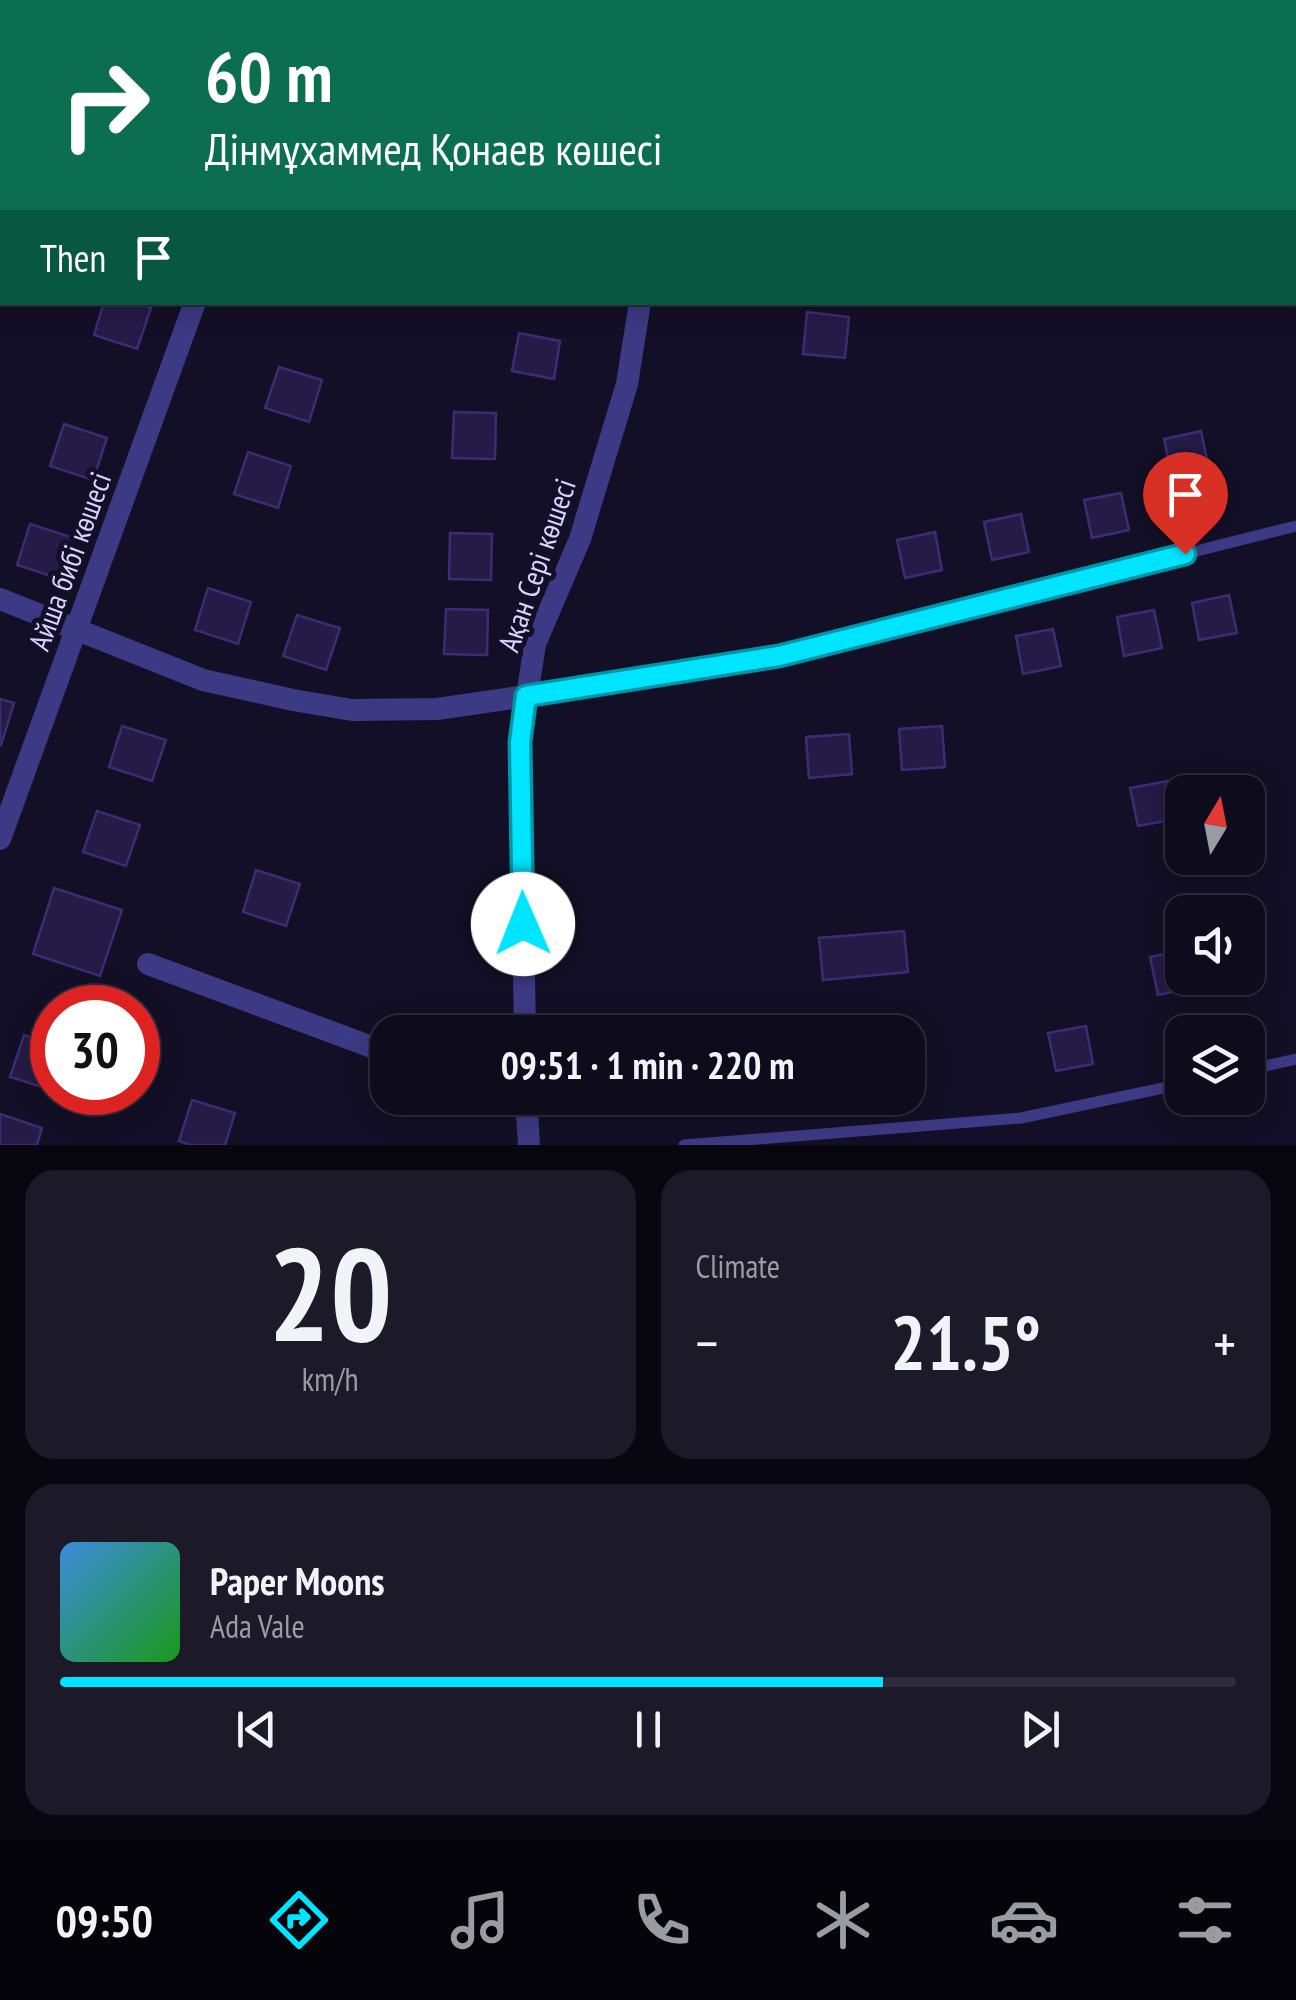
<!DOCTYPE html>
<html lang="en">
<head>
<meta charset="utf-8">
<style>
	:root { --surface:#0e0b1c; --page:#1c1929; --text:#f1f3f6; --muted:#9b9ba3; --line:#2e2b3b; --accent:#00e5ff }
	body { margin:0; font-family:"PT Sans Narrow",sans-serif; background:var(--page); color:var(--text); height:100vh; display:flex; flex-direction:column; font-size:38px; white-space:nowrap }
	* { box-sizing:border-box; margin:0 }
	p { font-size:32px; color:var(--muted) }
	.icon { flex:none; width:55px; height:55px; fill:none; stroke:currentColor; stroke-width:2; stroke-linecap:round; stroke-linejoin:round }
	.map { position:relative; height:1145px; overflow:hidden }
	.sheet { display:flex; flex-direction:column; gap:25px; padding:25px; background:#08060f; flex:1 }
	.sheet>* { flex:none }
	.hud { position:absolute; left:0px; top:0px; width:1298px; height:305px; box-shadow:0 5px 25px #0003,0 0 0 2px var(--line); background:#0b6e4f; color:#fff; overflow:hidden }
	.needle { width:65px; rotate:10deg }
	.tools { position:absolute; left:1165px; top:775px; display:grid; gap:20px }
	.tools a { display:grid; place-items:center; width:100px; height:100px; border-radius:20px; background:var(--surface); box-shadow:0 5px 25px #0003,0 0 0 2px var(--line); font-size:50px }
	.speed { position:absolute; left:30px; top:985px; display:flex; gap:20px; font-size:50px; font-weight:700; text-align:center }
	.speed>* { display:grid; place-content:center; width:130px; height:130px; border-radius:50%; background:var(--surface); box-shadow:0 5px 25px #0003,0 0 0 2px var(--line); line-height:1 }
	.speed .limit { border:15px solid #d22; background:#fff; color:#111 }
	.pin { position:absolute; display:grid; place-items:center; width:85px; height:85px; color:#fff; margin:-102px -42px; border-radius:50% 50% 50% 0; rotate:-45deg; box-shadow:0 0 10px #0007 }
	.pin .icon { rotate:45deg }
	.me { position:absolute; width:110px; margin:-55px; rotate:359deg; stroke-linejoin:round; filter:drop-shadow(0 0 8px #0008) }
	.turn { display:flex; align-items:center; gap:35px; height:210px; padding:0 40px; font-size:45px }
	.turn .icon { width:130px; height:130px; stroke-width:2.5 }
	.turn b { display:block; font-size:70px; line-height:85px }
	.then { display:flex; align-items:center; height:95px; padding:0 40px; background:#0003; gap:20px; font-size:38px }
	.big { font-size:75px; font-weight:600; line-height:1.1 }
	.sheet .card { flex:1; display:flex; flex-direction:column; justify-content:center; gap:15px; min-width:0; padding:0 35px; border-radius:30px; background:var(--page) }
	.sheet .dial { align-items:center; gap:0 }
	.dial b { font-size:130px; line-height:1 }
	.song { display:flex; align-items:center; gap:30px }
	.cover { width:120px; height:120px; border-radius:15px; background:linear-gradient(135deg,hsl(210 70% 55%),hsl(120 70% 35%)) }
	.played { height:10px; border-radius:5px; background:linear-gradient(90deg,var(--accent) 70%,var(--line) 70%) }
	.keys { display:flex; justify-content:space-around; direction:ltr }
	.heat { display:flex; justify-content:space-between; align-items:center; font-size:55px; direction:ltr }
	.sheet .tiles { flex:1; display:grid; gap:25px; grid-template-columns:1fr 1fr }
	.card:last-child { grid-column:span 2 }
	.trip { position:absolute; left:370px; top:1015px; width:555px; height:100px; border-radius:30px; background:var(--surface); box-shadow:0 5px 25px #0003,0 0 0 2px var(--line); font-weight:600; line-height:100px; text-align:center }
	.tabs { display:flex; height:160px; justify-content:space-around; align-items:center; background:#06040b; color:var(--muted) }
	.tabs .icon { width:70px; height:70px }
	.tabs .current { color:var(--accent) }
	.tabs b { font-size:45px; color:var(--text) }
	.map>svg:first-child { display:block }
	.building { fill:#241b47; stroke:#3b2d73; stroke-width:2.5 }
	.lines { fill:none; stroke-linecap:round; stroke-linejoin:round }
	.service { stroke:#3d3a85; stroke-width:11 }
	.minor { stroke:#3d3a85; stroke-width:22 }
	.route-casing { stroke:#0095a6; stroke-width:25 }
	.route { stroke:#00e5ff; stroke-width:18 }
	.labels { text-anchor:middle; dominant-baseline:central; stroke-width:10; stroke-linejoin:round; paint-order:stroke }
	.street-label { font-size:30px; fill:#d9d4ff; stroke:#130f26 }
</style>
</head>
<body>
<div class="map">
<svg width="1296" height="1145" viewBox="0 0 1296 1145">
	<rect width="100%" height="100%" fill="#130f26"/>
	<g class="building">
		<polygon points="104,302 135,302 151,308 137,349 94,335"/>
		<polygon points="807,312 849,317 845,358 803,354"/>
		<polygon points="519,333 560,341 554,379 512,371"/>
		<polygon points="279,367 322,380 309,422 265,408"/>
		<polygon points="454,412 496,413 495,459 452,458"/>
		<polygon points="64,424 107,438 93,480 50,466"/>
		<polygon points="1201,431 1209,469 1172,477 1164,439"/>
		<polygon points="248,452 291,466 278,508 234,494"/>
		<polygon points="1121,493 1129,530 1092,538 1084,500"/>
		<polygon points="1021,514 1029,552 992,560 984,522"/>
		<polygon points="30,524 74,538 60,579 17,565"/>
		<polygon points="935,532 942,570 905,578 897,540"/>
		<polygon points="450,533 492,534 491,580 449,579"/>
		<polygon points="208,588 251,602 238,644 195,630"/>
		<polygon points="1229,595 1237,633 1199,640 1192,603"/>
		<polygon points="446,609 488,610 487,655 444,654"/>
		<polygon points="1154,610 1162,648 1124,656 1117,617"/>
		<polygon points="297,615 340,628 326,670 283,656"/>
		<polygon points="1053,629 1061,666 1023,674 1016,636"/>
		<polygon points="0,699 14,703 1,745 0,745"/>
		<polygon points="122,726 166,740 152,781 109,767"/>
		<polygon points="942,726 945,767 902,770 899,729"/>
		<polygon points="849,734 852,774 809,778 806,737"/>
		<polygon points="1168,781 1176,819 1138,826 1130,788"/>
		<polygon points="97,811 140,825 126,866 83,852"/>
		<polygon points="256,870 300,884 286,926 243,912"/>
		<polygon points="54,888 122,910 100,976 33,954"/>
		<polygon points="904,931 908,972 823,980 819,938"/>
		<polygon points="1182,950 1182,978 1193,978 1195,987 1158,995 1150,957"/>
		<polygon points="1086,1026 1093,1064 1056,1071 1048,1033"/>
		<polygon points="24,1035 52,1044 52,1090 10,1077"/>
		<polygon points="192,1100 235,1113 225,1145 191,1145 179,1141"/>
		<polygon points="0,1114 42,1128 37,1145 0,1145"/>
	</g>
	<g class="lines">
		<g class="service">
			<polyline points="756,2 757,0"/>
			<polyline points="947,2 957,0"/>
			<polyline points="526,696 779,656 1296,526"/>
			<polyline points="1248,1070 1296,1059"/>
			<polyline points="684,1145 1021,1118 1182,1084"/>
		</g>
		<g class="minor">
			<polyline points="70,0 77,2"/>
			<polyline points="304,2 305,0"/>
			<polyline points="652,2 652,0"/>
			<polyline points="0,599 203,680 293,700 352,710 437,709 526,696"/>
			<polyline points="0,839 195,302"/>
			<polyline points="148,964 388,1053"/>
			<polyline points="525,1032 520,742 535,644 580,539 627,384 640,302"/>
			<polyline points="526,1098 529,1145"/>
		</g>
	</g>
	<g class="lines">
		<defs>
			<polyline id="route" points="523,924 520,742 526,696 779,656 1185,554"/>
		</defs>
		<use href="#route" class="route-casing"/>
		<use href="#route" class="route"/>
	</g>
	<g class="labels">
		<g class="street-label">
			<text transform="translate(69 561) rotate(-70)">Айша бибі көшесі</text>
			<text transform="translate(536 565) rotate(-71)">Ақан Сері көшесі</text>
		</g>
	</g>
</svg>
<div class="tools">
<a><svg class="needle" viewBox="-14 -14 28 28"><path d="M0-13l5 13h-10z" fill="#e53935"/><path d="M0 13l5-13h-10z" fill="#9b9ba3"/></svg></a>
<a><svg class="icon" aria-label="sound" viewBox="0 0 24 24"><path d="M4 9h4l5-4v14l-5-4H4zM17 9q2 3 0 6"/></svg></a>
<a><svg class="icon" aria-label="layers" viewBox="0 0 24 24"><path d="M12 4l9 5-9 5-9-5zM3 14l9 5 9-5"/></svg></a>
</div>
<div class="speed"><div class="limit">30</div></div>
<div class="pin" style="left:1185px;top:554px;background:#d93025"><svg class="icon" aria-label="arrive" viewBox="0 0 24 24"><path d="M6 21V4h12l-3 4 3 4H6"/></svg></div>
<svg class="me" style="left:523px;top:924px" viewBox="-20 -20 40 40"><circle r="19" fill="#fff"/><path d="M0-13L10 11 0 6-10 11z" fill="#00e5ff"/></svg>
<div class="trip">09:51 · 1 min · 220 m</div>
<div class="hud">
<div class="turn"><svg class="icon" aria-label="right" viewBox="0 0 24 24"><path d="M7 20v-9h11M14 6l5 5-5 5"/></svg><div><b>60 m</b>Дінмұхаммед Қонаев көшесі</div></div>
<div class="then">Then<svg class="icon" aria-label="arrive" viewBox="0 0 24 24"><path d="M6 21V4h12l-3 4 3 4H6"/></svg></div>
</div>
</div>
<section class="sheet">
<div class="tiles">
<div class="card dial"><b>20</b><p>km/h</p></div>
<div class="card"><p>Climate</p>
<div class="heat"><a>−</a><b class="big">21.5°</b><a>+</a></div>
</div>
<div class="card">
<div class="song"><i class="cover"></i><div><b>Paper Moons</b><p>Ada Vale</p></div></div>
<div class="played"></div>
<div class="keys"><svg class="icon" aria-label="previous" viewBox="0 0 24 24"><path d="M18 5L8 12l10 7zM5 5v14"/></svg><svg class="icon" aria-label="pause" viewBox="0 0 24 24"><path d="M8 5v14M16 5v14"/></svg><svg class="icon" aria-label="next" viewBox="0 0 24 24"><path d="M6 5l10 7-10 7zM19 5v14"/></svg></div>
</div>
</div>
</section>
<nav class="tabs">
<b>09:50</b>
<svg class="icon current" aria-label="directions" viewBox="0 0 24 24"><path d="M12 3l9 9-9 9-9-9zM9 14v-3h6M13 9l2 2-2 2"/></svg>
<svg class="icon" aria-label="music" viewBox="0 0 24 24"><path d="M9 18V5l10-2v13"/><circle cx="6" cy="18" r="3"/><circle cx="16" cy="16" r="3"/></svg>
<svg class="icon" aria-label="phone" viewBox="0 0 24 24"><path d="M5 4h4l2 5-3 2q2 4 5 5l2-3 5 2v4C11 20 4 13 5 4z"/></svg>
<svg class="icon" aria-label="climate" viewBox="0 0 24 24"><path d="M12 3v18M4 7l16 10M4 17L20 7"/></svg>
<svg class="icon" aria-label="car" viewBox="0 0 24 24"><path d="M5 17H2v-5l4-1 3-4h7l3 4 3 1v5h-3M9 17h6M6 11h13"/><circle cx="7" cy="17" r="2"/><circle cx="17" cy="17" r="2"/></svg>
<svg class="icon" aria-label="filters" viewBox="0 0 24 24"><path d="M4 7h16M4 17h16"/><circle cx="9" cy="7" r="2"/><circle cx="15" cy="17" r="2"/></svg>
</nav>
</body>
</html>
